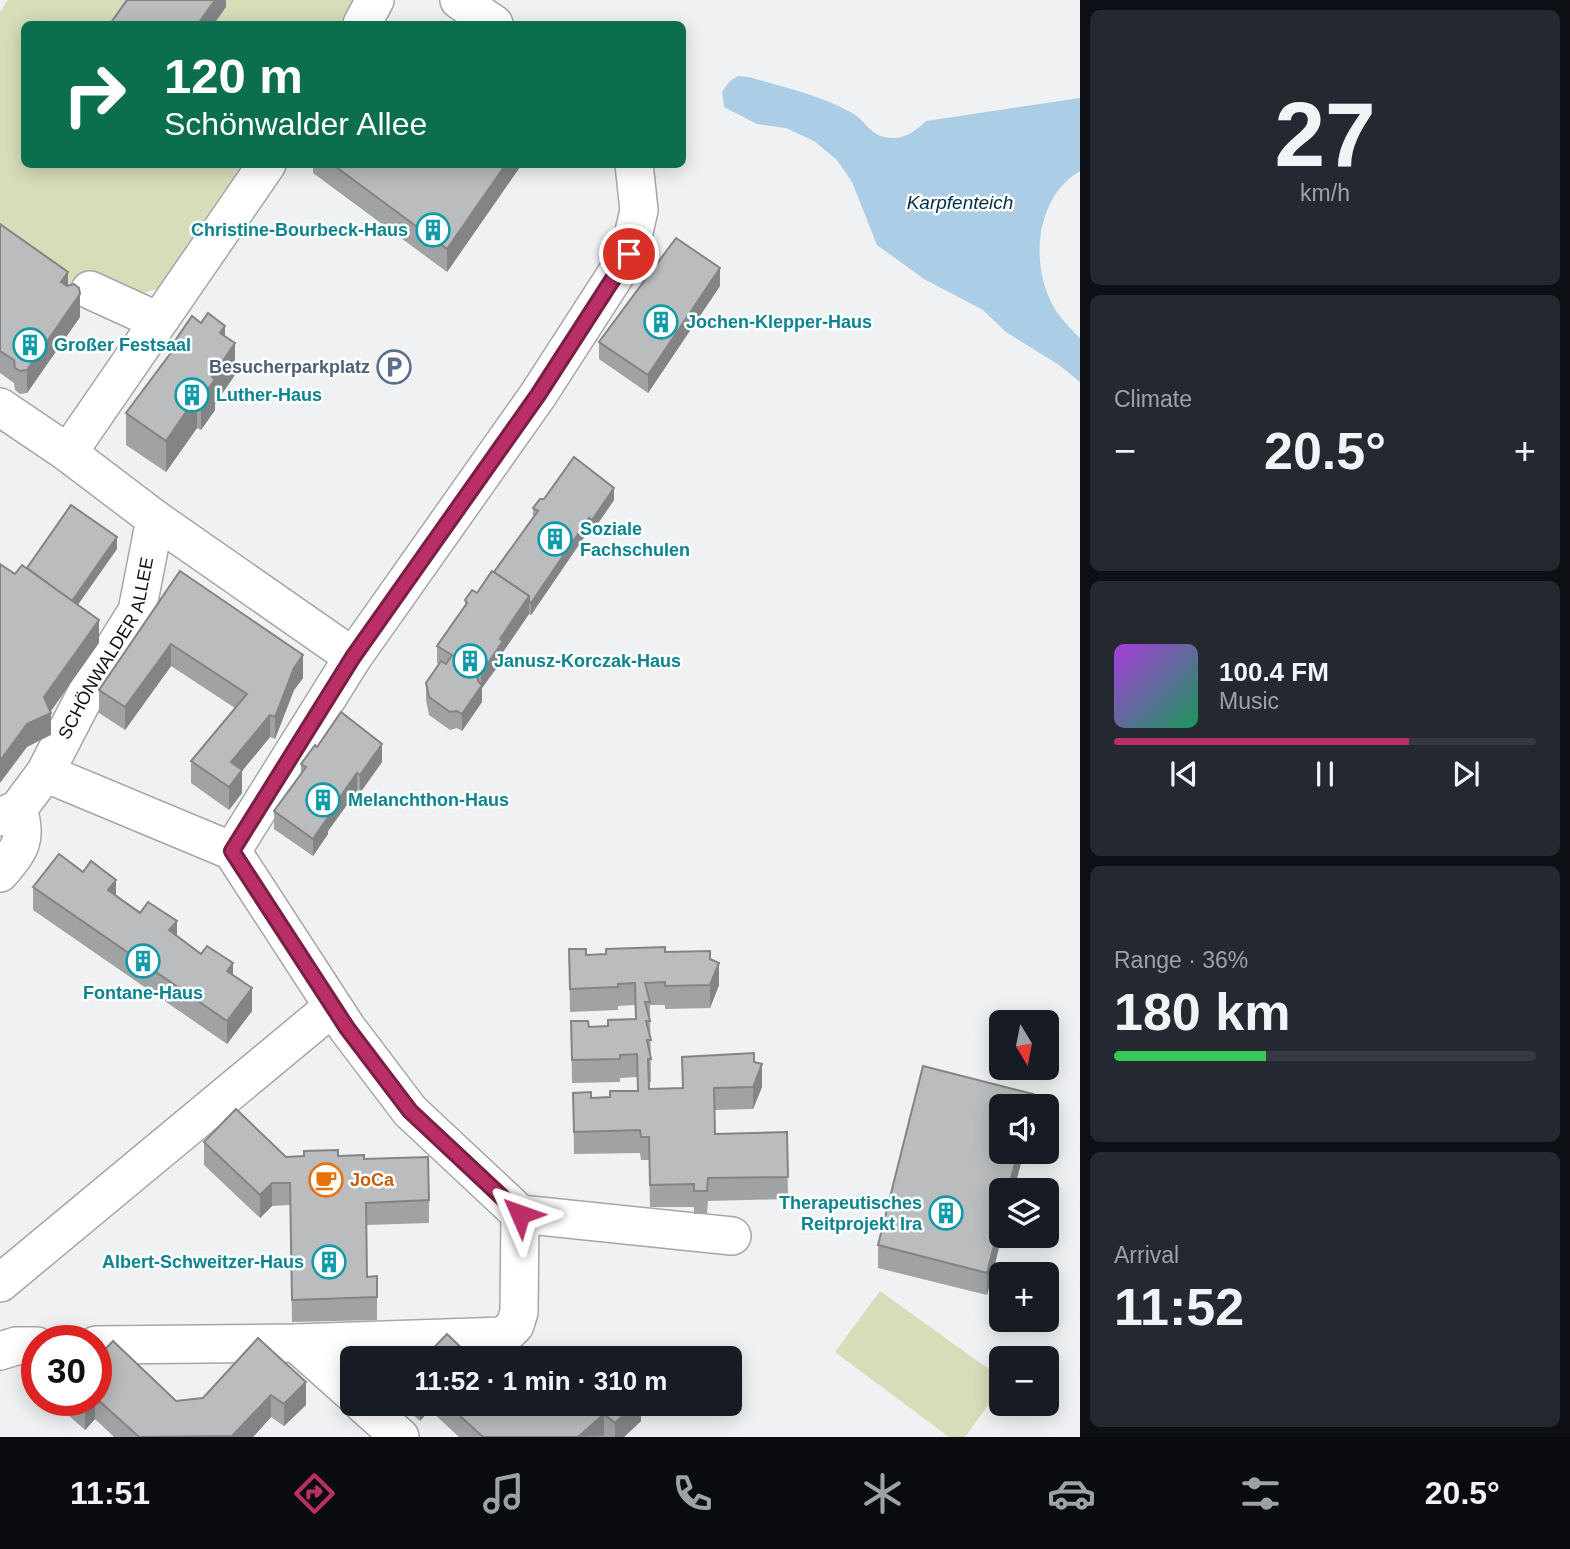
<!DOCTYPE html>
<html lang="en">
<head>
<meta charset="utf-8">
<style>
	:root { --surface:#171b24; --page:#242831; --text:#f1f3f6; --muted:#9ea1a6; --line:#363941; --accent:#ba2f67 }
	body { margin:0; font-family:Arial,sans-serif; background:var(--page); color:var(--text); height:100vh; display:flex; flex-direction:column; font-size:26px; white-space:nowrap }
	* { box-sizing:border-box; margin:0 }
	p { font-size:23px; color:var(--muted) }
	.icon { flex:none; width:38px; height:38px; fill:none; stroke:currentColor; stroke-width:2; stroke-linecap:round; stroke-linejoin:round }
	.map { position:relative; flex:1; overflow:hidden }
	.side { display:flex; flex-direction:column; gap:10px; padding:10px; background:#0d0f14; width:490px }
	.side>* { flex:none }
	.guide { position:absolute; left:21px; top:21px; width:665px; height:147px; border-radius:10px; box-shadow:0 4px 18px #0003; background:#0b6e4f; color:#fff; overflow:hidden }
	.needle { width:46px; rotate:170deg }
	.tools { position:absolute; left:989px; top:1010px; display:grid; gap:14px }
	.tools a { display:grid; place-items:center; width:70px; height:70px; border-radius:10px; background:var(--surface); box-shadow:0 4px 18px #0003; font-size:35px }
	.speed { position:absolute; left:21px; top:1325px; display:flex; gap:14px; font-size:35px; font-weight:700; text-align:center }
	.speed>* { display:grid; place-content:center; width:91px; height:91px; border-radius:50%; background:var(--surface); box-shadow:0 4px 18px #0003; line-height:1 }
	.speed .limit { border:10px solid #d22; background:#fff; color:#111 }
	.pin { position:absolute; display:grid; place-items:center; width:60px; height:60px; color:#fff; margin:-30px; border:4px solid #fff; border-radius:50%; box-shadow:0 2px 7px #0007 }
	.me { position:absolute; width:77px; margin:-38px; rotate:313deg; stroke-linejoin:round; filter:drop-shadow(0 0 5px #0008) }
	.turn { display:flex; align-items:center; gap:24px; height:147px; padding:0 28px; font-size:32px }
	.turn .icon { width:91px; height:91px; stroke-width:2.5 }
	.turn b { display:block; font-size:49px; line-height:60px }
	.big { font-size:52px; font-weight:800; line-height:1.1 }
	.side .card { flex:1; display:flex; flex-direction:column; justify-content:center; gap:10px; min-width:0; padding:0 24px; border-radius:10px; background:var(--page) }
	.side .dial { align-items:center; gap:0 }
	.dial b { font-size:91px; line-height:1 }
	.song { display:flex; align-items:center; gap:21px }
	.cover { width:84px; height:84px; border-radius:10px; background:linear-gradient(135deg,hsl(280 70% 55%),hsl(150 70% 35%)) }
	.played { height:7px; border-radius:4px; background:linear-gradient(90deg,var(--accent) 70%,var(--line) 70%) }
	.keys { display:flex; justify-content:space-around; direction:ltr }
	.heat { display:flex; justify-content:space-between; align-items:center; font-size:38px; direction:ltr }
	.charge { height:10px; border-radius:5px; background:linear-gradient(90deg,#34c759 36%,var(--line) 0) }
	.trip { position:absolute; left:340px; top:1346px; width:402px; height:70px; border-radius:10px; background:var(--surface); box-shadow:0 4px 18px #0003; font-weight:800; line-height:70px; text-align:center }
	.tab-bar { display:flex; height:112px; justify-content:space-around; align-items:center; background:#090b0e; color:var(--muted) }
	.tab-bar .icon { width:49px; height:49px }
	.tab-bar .current { color:var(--accent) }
	.tab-bar b { font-size:32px; color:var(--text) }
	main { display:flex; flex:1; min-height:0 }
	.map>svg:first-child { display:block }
	.green { fill:#d7ddb9 }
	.water { fill:#abcde5 }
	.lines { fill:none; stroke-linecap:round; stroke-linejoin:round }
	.minor-casing { stroke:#a4a6a8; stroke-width:40 }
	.minor { stroke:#fff; stroke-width:37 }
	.wall { fill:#a0a2a3 }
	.shaded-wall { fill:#828485 }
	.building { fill:#babcbe; stroke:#828485; stroke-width:2 }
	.route-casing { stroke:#791f43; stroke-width:18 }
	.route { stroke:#ba2f67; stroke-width:12 }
	.labels { text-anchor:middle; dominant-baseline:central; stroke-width:5; stroke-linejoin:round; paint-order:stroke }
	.culture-label { font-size:18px; font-weight:bold; fill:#0d838f; stroke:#fdfeff; text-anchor:start }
	.service-label { font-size:18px; font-weight:bold; fill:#4e5e75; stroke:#fdfeff; text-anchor:end }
	.street-label { font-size:18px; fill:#0e0f0f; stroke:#fdfeff }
	.food-label { font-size:18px; font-weight:bold; fill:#c56008; stroke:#fdfeff; text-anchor:start }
	.water-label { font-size:19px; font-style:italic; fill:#002e47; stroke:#fdfeff }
</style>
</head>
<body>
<main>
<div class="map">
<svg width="1080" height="1437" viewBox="0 0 1080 1437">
	<rect width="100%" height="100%" fill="#eff1f3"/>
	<g class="green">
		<polygon points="8,0 367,0 353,24 24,24 24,164 256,165 161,288 142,293 85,297 0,247 0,12"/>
		<polygon points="880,1291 1001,1378 1001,1387 965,1437 949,1437 835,1352"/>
	</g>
	<path class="water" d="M738,76L749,77C783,87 821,95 852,113C867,121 870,138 893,138C906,138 917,130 926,121L1080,98V171C1036,197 1030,261 1052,304C1058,316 1071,329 1080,338V382L1059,365L1006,332L983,310L924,279L877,245L852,182L837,160L814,141L786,128L757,124L724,107L722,92L730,81Z"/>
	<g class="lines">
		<defs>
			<g id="minor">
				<polyline points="459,0 494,24"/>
				<polyline points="362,24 375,0"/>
				<polyline points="267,164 68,453 155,519 353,657"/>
				<polyline points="634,164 639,210 629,254 538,395 353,657 232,851 347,1028 410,1111 520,1214 732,1236"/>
				<polyline points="90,290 158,321"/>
				<polyline points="0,407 68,453"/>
				<polyline points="45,773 232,851"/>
				<path id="s1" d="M0,817L18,809L45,773L89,688L137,611L155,519"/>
				<path d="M0,873C20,849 28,840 18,809"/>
				<polyline points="0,1283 323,1015"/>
				<polyline points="296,1343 352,1393"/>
				<polyline points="96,1345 296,1343 504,1336 515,1325 519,1312 520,1214"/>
				<polyline points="0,1351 16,1346 37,1346"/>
				<polyline points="363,1404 400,1437"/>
			</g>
		</defs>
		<use href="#minor" class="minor-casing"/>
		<use href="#minor" class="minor"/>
	</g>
	<g class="wall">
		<polygon points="313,164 428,164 430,166 522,164 447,272 313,173"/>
		<polygon points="0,224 68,285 80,317 27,393 20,394 15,390 14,383 0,373"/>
		<polygon points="720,286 648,393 599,359 599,342"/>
		<polygon points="225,337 235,375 215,404 215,410 201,430 197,428 166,472 126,445 126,413 170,355 170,348"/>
		<polygon points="614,500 592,532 589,530 531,615 529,614 503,652 503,659 482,688 482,702 462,731 457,728 450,730 429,715 426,700 426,683 439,664 437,663 437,646 465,606 465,600 477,593 494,572 533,518 533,508"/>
		<polygon points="180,571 303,678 294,690 275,739 270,737 242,771 242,793 229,810 191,783 191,761 235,708 171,666 125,730 99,713 99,690"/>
		<polygon points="317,747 382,762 360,793 357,791 328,831 328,834 313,856 274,829 274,811 301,773 301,764"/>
		<polygon points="33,887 116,895 233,975 252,1011 227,1044 33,910"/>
		<polygon points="569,949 586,955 665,952 710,959 719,985 710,1008 665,1009 665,1005 650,1005 651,1082 648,1082 649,1089 682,1088 754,1062 762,1087 753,1109 714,1110 715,1134 787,1132 788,1199 708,1201 707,1213 694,1214 694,1207 650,1207 649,1160 641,1160 640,1153 574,1154 573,1093 591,1098 610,1098 638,1091 637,1077 620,1078 620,1082 572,1083 571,1021 589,1027 608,1026 636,1019 635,1005 618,1006 618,1010 570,1012"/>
		<polygon points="1033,1106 987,1295 878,1268 878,1245"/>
		<polygon points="204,1142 286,1157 338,1156 364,1159 429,1200 429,1223 366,1225 367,1277 377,1276 377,1320 292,1322 290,1205 272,1206 260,1218 204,1165"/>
		<polygon points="258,1338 306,1405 284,1426 271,1417 253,1437 114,1437 95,1419 85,1430 67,1414 67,1400 96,1400 96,1359 176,1401 203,1398"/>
		<polygon points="401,1404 641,1404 641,1421 624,1437 459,1437 430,1410 420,1421 401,1405"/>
	</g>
	<g class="shaded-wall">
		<polygon points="215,0 226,0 226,7 214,24 198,24"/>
		<polygon points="506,164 522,164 447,272 447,249"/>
		<polygon points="720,268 720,286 648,393 648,375"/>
		<polygon points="68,272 68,294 61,282"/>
		<polygon points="80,294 80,317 27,393 27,370"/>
		<polygon points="225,326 225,357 235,343 235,375 215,404 215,410 201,430 201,399 212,377 220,333"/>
		<polygon points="197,396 197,428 166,472 166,441"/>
		<polygon points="614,488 614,500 592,532 592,520"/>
		<polygon points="589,518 589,530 531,615 531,603"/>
		<polygon points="117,537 117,549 68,619 68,607"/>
		<polygon points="529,596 529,614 503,652 503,659 482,688 482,702 462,731 462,714 481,686 481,673 500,639"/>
		<polygon points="99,620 99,643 49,714 51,713 51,735 27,747 0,783 0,761 27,724 44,697"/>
		<polygon points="171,644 171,666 125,730 125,707"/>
		<polygon points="303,655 303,678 294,690 275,739 275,717 294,668"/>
		<polygon points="270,715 270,737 242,771 242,793 229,810 229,787 231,762"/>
		<polygon points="382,744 382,762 360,793 360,775"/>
		<polygon points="357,773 357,791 328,831 328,834 313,856 313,839 327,816"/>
		<polygon points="116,880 116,902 108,890"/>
		<polygon points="177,921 177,944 169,930"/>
		<polygon points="233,963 233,985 227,971"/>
		<polygon points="719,963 719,985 710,1008 710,985"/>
		<polygon points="252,988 252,1011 227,1044 227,1021"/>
		<polygon points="762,1064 762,1087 753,1109 753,1087"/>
		<polygon points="1018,1152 1024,1152 1014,1190 1008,1190"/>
		<polygon points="272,1183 272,1206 260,1218 260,1195"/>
		<polygon points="1001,1218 1001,1236 1002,1236 987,1295 987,1273"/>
		<polygon points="306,1382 306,1405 284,1426 284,1404"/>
		<polygon points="271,1395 271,1417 253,1437 232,1437"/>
		<polygon points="92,1400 95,1400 95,1419 85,1430 85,1408"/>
		<polygon points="420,1404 430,1404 430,1410 420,1421"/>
		<polygon points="635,1404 641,1404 641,1421 624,1437 615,1437 615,1423"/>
		<polygon points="604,1414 604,1436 578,1437"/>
	</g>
	<g class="building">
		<polygon points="127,0 215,0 198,24 110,24"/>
		<polygon points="332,164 428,164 430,166 431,164 506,164 447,249"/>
		<polygon points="0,224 68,272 61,282 67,286 74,284 79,288 80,294 27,370 20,371 15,368 14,360 0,351"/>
		<polygon points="676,238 720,268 648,375 599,342"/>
		<polygon points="208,313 225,326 220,333 235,343 212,377 215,379 201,399 197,396 166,441 126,413 173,350 170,348 192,316 201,323"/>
		<polygon points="574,457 614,488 592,520 589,518 531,603 529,602 529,596 494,572 538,511 533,508 540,499 544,499"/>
		<polygon points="71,505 117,537 72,601 27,568"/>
		<polygon points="0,564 15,574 22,565 99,620 44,697 51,713 27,724 0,761"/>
		<polygon points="180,571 303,655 294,668 275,717 270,715 231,762 242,770 229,787 191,761 247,694 171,644 125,707 99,690"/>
		<polygon points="492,571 529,596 500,639 503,641 481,673 474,668 472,671 477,674 478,681 482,685 462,714 457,711 450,712 429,697 426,683 441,661 446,664 452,655 437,646 467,603 465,600 472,590 477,593"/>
		<polygon points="341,712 382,744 360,775 357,773 327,816 328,817 313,839 274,811 306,767 301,764 315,745 317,747"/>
		<polygon points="59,854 83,872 91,861 116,880 108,890 140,913 148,902 177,921 169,930 201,954 207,946 233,963 227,971 252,988 227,1021 33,887"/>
		<polygon points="665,947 665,952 710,951 710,959 719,963 710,985 665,986 665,982 645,983 650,1002 645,1002 650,1021 646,1021 651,1040 647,1040 651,1059 648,1059 649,1089 683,1088 682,1057 754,1053 754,1062 762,1064 753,1087 714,1088 715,1134 787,1132 788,1177 708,1178 707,1191 694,1191 694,1184 650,1185 649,1137 641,1137 640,1130 574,1132 573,1093 591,1092 591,1098 610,1097 610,1091 638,1091 637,1054 620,1055 620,1059 572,1060 571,1021 588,1021 589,1027 608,1026 608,1020 636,1019 635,983 618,984 618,987 570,989 569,949 586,949 586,955 606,954 606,949"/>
		<polygon points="923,1066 1033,1094 1030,1106 1001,1106 1001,1152 1018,1152 1008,1190 1001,1190 1001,1218 987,1273 878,1245"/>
		<polygon points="236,1109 286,1157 304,1156 304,1151 338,1150 338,1156 364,1155 364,1159 428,1157 429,1200 366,1203 367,1277 377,1276 377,1297 292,1300 290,1183 272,1183 260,1195 204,1142"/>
		<polygon points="447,1334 472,1358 424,1358"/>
		<polygon points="258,1338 306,1382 284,1404 271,1395 232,1436 139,1437 96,1398 96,1359 113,1341 176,1401 203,1398"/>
		<polygon points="77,1400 92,1400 85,1408"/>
		<polygon points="447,1404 635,1404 615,1423 604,1414 578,1437 483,1437"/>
	</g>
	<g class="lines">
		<defs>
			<polyline id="route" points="520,1214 410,1111 347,1028 232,851 353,657 538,395 629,254"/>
		</defs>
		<use href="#route" class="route-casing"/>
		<use href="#route" class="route"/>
	</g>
	<defs>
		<symbol id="building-ring" viewBox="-11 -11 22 22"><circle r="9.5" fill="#fdfeff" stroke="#0f9aa8" stroke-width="1.5"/><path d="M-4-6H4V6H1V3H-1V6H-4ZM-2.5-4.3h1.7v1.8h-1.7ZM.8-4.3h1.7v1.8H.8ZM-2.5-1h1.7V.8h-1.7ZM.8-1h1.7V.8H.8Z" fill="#0f9aa8"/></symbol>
		<symbol id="parking-ring" viewBox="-11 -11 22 22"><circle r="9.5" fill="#fdfeff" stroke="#5c6f8a" stroke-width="1.5"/><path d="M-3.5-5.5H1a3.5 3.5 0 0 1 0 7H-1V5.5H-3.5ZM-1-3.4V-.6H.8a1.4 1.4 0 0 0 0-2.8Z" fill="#5c6f8a"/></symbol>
		<symbol id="cafe-ring" viewBox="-11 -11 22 22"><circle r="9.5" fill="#fdfeff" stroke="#e8710a" stroke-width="1.5"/><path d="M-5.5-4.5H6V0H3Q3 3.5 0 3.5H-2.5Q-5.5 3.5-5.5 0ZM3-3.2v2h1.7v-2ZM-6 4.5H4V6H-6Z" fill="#e8710a"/></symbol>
	</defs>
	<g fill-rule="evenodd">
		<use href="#building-ring" x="414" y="211" width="38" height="38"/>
		<use href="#building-ring" x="642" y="303" width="38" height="38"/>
		<use href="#building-ring" x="11" y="326" width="38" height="38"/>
		<use href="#parking-ring" x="375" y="348" width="38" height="38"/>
		<use href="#building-ring" x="173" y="376" width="38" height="38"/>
		<use href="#building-ring" x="536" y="520" width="38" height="38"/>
		<use href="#building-ring" x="451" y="642" width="38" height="38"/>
		<use href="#building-ring" x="304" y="781" width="38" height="38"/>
		<use href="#building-ring" x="124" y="942" width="38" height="38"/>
		<use href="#cafe-ring" x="307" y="1161" width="38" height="38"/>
		<use href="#building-ring" x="927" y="1194" width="38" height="38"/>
		<use href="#building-ring" x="310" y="1243" width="38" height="38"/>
	</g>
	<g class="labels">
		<g class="culture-label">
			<text x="408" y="230" text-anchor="end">Christine-Bourbeck-Haus</text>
			<text x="686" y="322">Jochen-Klepper-Haus</text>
			<text x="54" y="345">Großer Festsaal</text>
			<text x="216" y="395">Luther-Haus</text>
			<text x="580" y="529">Soziale<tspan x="580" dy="21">Fachschulen</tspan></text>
			<text x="494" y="661">Janusz-Korczak-Haus</text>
			<text x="348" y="800">Melanchthon-Haus</text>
			<text x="143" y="993" text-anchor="middle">Fontane-Haus</text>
			<text x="922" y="1203" text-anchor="end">Therapeutisches<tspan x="922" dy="21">Reitprojekt Ira</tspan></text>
			<text x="304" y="1262" text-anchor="end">Albert-Schweitzer-Haus</text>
		</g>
		<g class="service-label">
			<text x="370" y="367">Besucherparkplatz</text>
		</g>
		<g class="street-label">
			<text stroke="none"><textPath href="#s1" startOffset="205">SCHÖNWALDER ALLEE</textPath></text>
		</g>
		<g class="food-label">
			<text x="350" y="1180">JoCa</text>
		</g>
		<g class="water-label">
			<text x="960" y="202">Karpfenteich</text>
		</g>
	</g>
</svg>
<div class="tools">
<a><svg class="needle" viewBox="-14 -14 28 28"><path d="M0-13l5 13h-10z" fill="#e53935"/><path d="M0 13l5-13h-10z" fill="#9ea1a6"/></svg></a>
<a><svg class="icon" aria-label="sound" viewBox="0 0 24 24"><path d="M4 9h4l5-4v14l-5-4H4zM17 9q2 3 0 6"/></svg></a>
<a><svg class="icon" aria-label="layers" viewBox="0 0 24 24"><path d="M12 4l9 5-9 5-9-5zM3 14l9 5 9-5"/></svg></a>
<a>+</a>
<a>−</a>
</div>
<div class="speed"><div class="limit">30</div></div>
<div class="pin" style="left:629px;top:254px;background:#d93025"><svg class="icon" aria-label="arrive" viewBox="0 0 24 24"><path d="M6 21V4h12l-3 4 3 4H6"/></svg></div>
<svg class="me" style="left:520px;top:1214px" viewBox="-20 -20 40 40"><path d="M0-17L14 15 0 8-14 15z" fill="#ba2f67" stroke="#fff" stroke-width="4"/></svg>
<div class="trip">11:52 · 1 min · 310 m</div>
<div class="guide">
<div class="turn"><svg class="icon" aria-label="right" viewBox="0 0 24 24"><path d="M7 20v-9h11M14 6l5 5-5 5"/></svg><div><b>120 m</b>Schönwalder Allee</div></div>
</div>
</div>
<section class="side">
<div class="card dial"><b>27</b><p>km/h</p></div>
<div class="card"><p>Climate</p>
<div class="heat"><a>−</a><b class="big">20.5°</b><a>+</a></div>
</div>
<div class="card">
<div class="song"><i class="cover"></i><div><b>100.4 FM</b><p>Music</p></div></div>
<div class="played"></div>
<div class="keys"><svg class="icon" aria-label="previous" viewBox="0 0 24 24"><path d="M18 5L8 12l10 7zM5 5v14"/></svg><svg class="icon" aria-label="pause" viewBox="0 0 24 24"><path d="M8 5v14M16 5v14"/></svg><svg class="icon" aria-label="next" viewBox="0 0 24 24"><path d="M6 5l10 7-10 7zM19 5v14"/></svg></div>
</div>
<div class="card"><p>Range · 36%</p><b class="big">180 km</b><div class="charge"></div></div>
<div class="card"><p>Arrival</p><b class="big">11:52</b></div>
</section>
</main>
<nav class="tab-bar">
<b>11:51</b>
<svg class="icon current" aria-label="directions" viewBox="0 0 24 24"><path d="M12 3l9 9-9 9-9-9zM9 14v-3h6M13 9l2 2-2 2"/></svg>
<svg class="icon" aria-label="music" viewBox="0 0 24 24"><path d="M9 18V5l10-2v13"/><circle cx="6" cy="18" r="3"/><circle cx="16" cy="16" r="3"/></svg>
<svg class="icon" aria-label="phone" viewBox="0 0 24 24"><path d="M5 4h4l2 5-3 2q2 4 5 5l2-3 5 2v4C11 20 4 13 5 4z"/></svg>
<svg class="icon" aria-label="climate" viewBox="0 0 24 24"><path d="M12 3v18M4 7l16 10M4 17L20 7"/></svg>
<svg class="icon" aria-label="car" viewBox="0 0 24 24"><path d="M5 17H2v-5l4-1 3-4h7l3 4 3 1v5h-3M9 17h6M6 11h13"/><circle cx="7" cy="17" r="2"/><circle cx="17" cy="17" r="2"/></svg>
<svg class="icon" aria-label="filters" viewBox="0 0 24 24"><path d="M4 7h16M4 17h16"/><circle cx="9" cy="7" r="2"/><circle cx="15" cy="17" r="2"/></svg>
<b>20.5°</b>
</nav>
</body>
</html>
